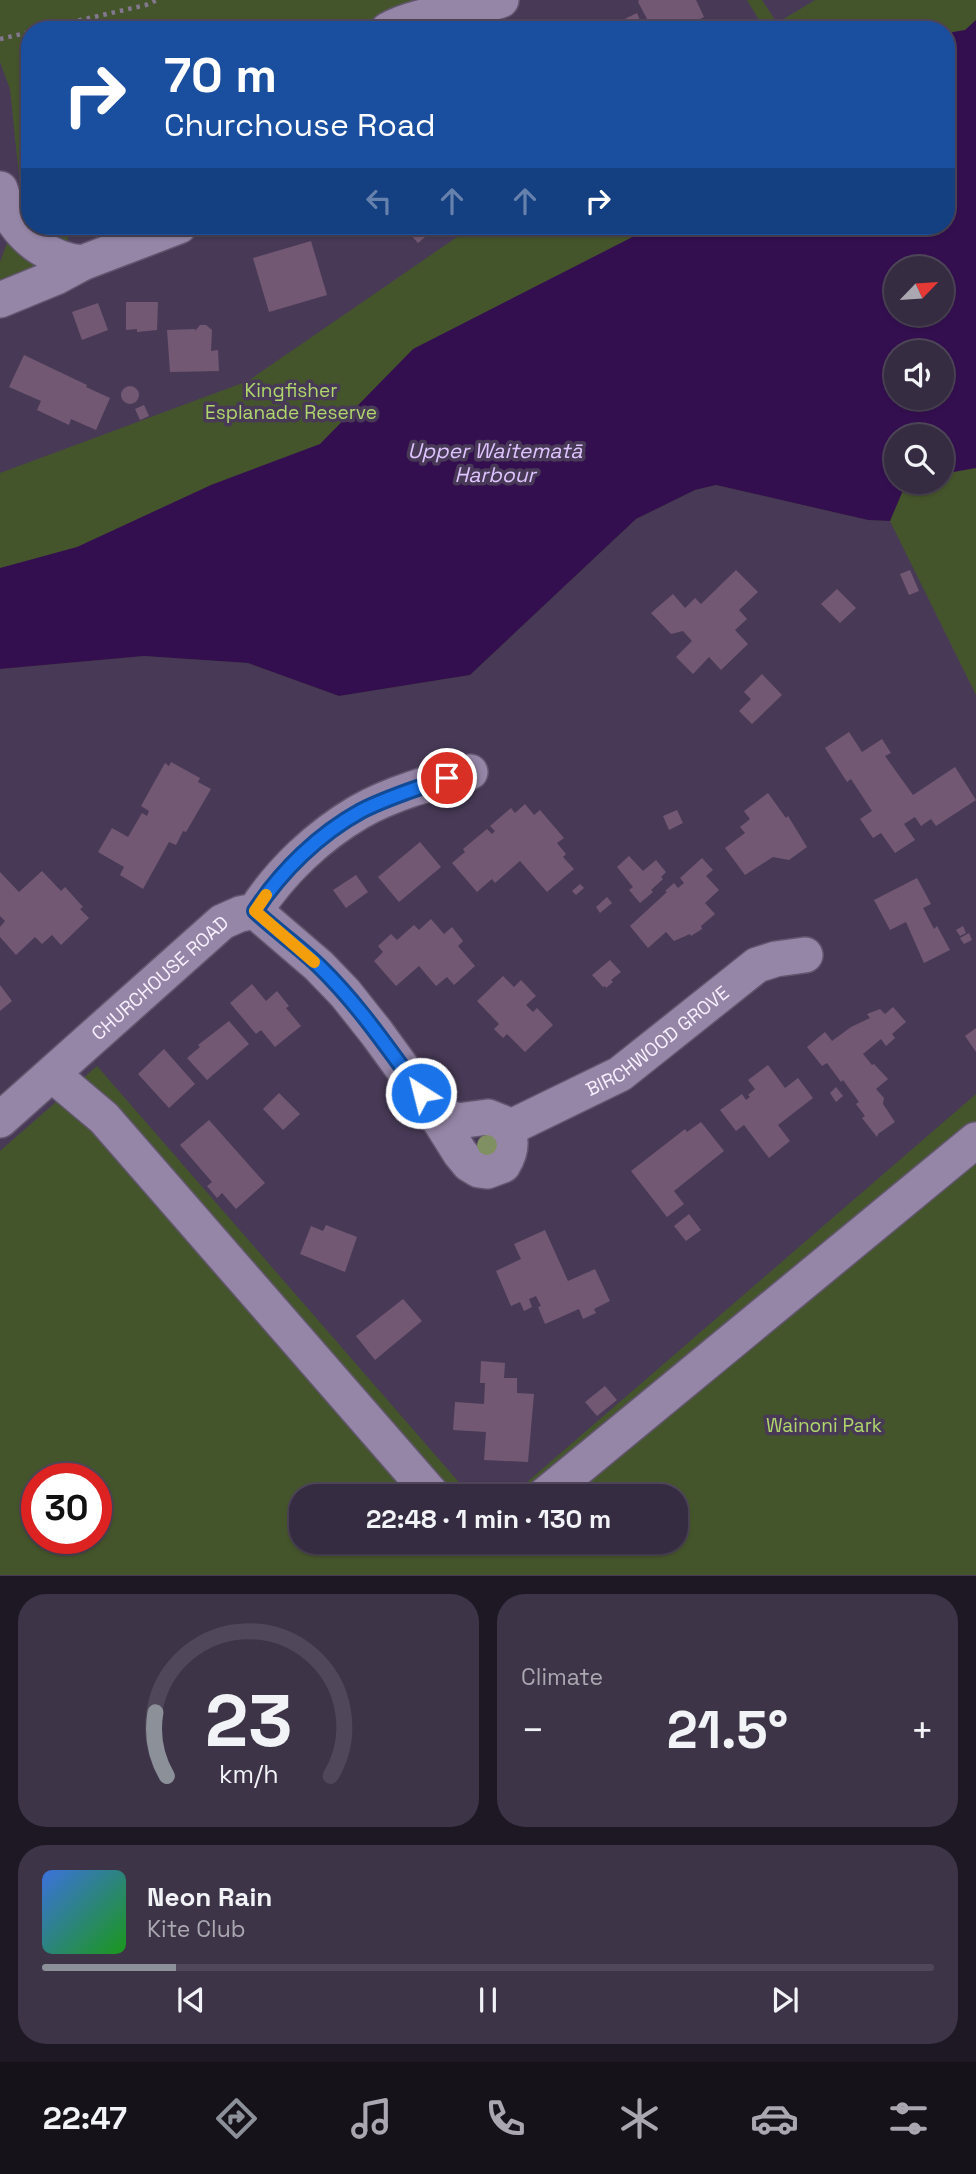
<!DOCTYPE html>
<html lang="en">
<head>
<meta charset="utf-8">
<style>
	:root { --surface:#362c41; --page:#3d3448; --text:#f1f3f6; --muted:#aaa7b1; --line:#50485a; --accent:#8c9099 }
	body { margin:0; font-family:"Space Grotesk",sans-serif; background:var(--page); color:var(--text); height:100vh; display:flex; flex-direction:column; font-size:26px; white-space:nowrap }
	* { box-sizing:border-box; margin:0 }
	p { font-size:23px; color:var(--muted) }
	.icon { flex:none; width:38px; height:38px; fill:none; stroke:currentColor; stroke-width:2; stroke-linecap:round; stroke-linejoin:round }
	.map { position:relative; height:1576px; overflow:hidden }
	.side { display:flex; flex-direction:column; gap:18px; padding:18px; background:#1e1824; flex:1 }
	.side>* { flex:none }
	.hud { position:absolute; left:21px; top:21px; width:934px; height:214px; border-radius:28px; box-shadow:0 2px 5px #0004,0 0 0 2px var(--line); background:#1a4fa0; color:#fff; overflow:hidden }
	.needle { width:46px; rotate:65deg }
	.tools { position:absolute; left:884px; top:256px; display:grid; gap:14px }
	.tools a { display:grid; place-items:center; width:70px; height:70px; border-radius:50%; background:var(--surface); box-shadow:0 2px 5px #0004,0 0 0 2px var(--line); font-size:35px }
	.speed { position:absolute; left:21px; top:1463px; display:flex; gap:14px; font-size:35px; font-weight:700; text-align:center }
	.speed>* { display:grid; place-content:center; width:91px; height:91px; border-radius:50%; background:var(--surface); box-shadow:0 2px 5px #0004,0 0 0 2px var(--line); line-height:1 }
	.speed .limit { border:10px solid #d22; background:#fff; color:#111 }
	.pin { position:absolute; display:grid; place-items:center; width:60px; height:60px; color:#fff; margin:-30px; border:4px solid #fff; border-radius:50%; box-shadow:0 2px 7px #0007 }
	.me { position:absolute; width:77px; margin:-38px; rotate:324deg; stroke-linejoin:round; filter:drop-shadow(0 0 5px #0008) }
	.turn { display:flex; align-items:center; gap:24px; height:147px; padding:0 28px; font-size:32px }
	.turn .icon { width:91px; height:91px; stroke-width:2.5 }
	.turn b { display:block; font-size:49px; line-height:60px }
	.lanes { display:flex; align-items:center; height:66px; padding:0 28px; background:#0003; justify-content:center; gap:35px; direction:ltr }
	.lanes .off { opacity:.35 }
	.big { font-size:52px; font-weight:600; line-height:1.1 }
	.side .card { flex:1; display:flex; flex-direction:column; justify-content:center; gap:10px; min-width:0; padding:0 24px; border-radius:28px; background:var(--page) }
	.side .dial { align-items:center; gap:0 }
	.dial svg { height:182px; overflow:visible; fill:none; stroke:var(--line); stroke-width:7; stroke-linecap:round; text-anchor:middle }
	.dial text { fill:var(--text); stroke:none }
	.song { display:flex; align-items:center; gap:21px }
	.cover { width:84px; height:84px; border-radius:10px; background:linear-gradient(135deg,hsl(220 70% 55%),hsl(120 70% 35%)) }
	.played { height:7px; border-radius:4px; background:linear-gradient(90deg,var(--accent) 15%,var(--line) 15%) }
	.keys { display:flex; justify-content:space-around; direction:ltr }
	.heat { display:flex; justify-content:space-between; align-items:center; font-size:38px; direction:ltr }
	.side .tiles { flex:1; display:grid; gap:18px; grid-template-columns:1fr 1fr }
	.card:last-child { grid-column:span 2 }
	.trip { position:absolute; left:289px; top:1484px; width:399px; height:70px; border-radius:28px; background:var(--surface); box-shadow:0 2px 5px #0004,0 0 0 2px var(--line); font-weight:600; line-height:70px; text-align:center }
	.tab-bar { display:flex; height:112px; justify-content:space-around; align-items:center; background:#16121a; color:var(--muted) }
	.tab-bar .icon { width:49px; height:49px }
	.tab-bar .active { color:var(--accent) }
	.tab-bar b { font-size:32px; color:var(--text) }
	.map>svg:first-child { display:block }
	.green { fill:#45552b; fill-rule:evenodd }
	.water { fill:#340f50; fill-rule:evenodd }
	.building { fill:#725872 }
	.lines { fill:none; stroke-linecap:round; stroke-linejoin:round }
	.minor-casing { stroke:#62566f; stroke-width:38 }
	.path { stroke:#837890; stroke-width:4.5; stroke-dasharray:3.5 5; stroke-linecap:butt }
	.minor { stroke:#9586a7; stroke-width:35 }
	.tree { fill:#819063 }
	.route-casing { stroke:#114b97; stroke-width:18 }
	.route { stroke:#1a73e8; stroke-width:12 }
	.slow { stroke:#f59e0b; stroke-width:12 }
	.labels { text-anchor:middle; dominant-baseline:central; stroke-width:7; stroke-linejoin:round; paint-order:stroke }
	.park-label { font-size:19px; fill:#afd76c; stroke:#483a57 }
	.street-label { font-size:19px; fill:#f7f0ff; stroke:#483a57 }
	.water-label { font-size:21px; font-style:italic; fill:#dec3fe; stroke:#483a57 }
</style>
</head>
<body>
<div class="map">
<svg width="976" height="1576" viewBox="0 0 976 1576">
	<rect width="100%" height="100%" fill="#483a57"/>
	<g class="green">
		<path d="M0,0H460C429,5 386,6 365,30H30V217L22,205L10,89L0,62Z"/>
		<path d="M747,0H762L777,23L815,0H976V695L890,521L868,520L716,485L695,490L636,519L470,675L339,696L248,663L144,656L0,669V473L248,381L473,226H947V30H765ZM896,268H942V313H896ZM896,352H942V397H896ZM896,436H942V481H896Z"/>
		<polygon points="36,226 67,226 69,249"/>
		<polygon points="10,235 49,265 0,288 0,262"/>
		<path d="M97,1066L470,1495L473,1496H301V1542H676V1496H511L976,1094V1575H0V1151ZM37,1479H96V1538H37Z"/>
	</g>
	<path class="water" d="M976,20V468L942,474V436H896V481H907L890,521L868,520L716,485L695,490L636,519L470,675L339,696L248,663L144,656L0,669V568L77,547L211,485L320,444L413,349L654,226H947V33L965,30ZM896,268H942V313H896ZM896,352H942V397H896Z"/>
	<g class="building">
		<polygon points="639,0 696,0 704,17 681,28 682,30 653,30 638,2"/>
		<polygon points="637,13 644,30 609,30 608,27"/>
		<polygon points="403,226 438,226 418,243"/>
		<polygon points="311,241 327,295 269,312 253,258"/>
		<polygon points="126,302 158,302 157,330 137,332 137,329 126,330"/>
		<polygon points="98,303 108,330 82,340 72,312"/>
		<polygon points="200,325 206,325 212,330 211,351 218,350 219,371 170,372 167,330 195,329 195,331"/>
		<polygon points="24,355 87,385 86,387 110,398 96,430 71,419 69,425 37,410 41,401 9,387"/>
		<circle cx="130" cy="395" r="9"/>
		<polygon points="144,405 149,416 140,420 135,409"/>
		<polygon points="736,570 758,592 739,610 747,619 735,630 748,644 721,670 709,657 693,674 676,657 692,641 683,631 671,634 651,613 673,594 685,608 695,598 701,604"/>
		<polygon points="910,570 919,591 909,595 900,574"/>
		<polygon points="837,589 856,608 840,623 821,604"/>
		<polygon points="762,674 782,695 752,724 739,711 751,699 744,692"/>
		<polygon points="849,732 862,752 882,739 891,753 885,756 913,795 955,767 976,800 936,826 931,819 921,826 915,817 904,824 915,840 895,853 881,833 873,838 860,819 872,811 851,779 847,782 825,748"/>
		<polygon points="171,762 200,778 198,782 211,789 186,832 183,831 176,845 169,842 143,889 120,875 124,867 98,852 112,828 128,837 142,813 147,816 149,811 141,806 165,763 169,766"/>
		<polygon points="768,793 786,818 788,816 807,847 789,860 773,857 745,875 725,848 745,833 740,827 750,819 744,811"/>
		<polygon points="525,804 534,815 540,810 564,838 557,843 566,854 563,857 574,869 547,892 520,861 495,883 492,879 477,892 452,863 465,852 463,849 487,829 492,834 495,831 490,826 511,808 515,813"/>
		<polygon points="677,810 683,823 669,830 663,816"/>
		<polygon points="420,842 441,867 399,902 378,877"/>
		<polygon points="629,856 643,871 656,860 666,872 661,877 663,879 651,890 653,892 640,903 629,890 633,887 617,867"/>
		<polygon points="702,858 713,870 706,876 719,890 705,903 715,914 701,926 702,929 691,936 690,934 674,941 666,932 648,948 630,926 667,892 665,891 674,883 678,888 684,883 680,878"/>
		<polygon points="42,871 61,891 65,887 83,907 80,909 89,918 61,945 52,935 42,944 35,937 16,955 0,937 0,927 5,921 0,916 0,872 19,892"/>
		<polygon points="356,875 368,892 346,908 333,890"/>
		<polygon points="917,878 931,904 923,908 934,929 937,926 950,950 924,963 906,922 890,930 874,900"/>
		<polygon points="580,884 584,888 576,895 572,891"/>
		<polygon points="607,897 612,903 600,913 596,907"/>
		<polygon points="431,919 444,934 452,927 463,941 458,946 475,966 454,985 447,977 436,986 419,966 396,986 374,961 383,952 378,946 391,934 397,940 414,925 419,930"/>
		<polygon points="963,926 966,933 960,936 956,930"/>
		<polygon points="969,933 972,940 964,944 960,938"/>
		<polygon points="610,960 621,972 611,980 613,982 606,988 605,986 603,987 592,975"/>
		<polygon points="503,976 514,987 521,980 536,996 526,1005 533,1012 537,1008 553,1025 525,1052 507,1034 503,1038 494,1029 499,1024 477,1001"/>
		<polygon points="252,984 266,1001 277,991 289,1006 286,1008 301,1026 275,1047 261,1030 256,1034 230,1003"/>
		<polygon points="0,985 12,1001 0,1011"/>
		<polygon points="893,1007 906,1022 892,1034 895,1038 886,1046 881,1039 863,1054 872,1065 874,1064 888,1079 876,1089 884,1098 883,1104 895,1122 878,1134 877,1137 862,1118 865,1116 856,1104 859,1102 843,1080 841,1082 827,1063 822,1066 807,1047 825,1032 832,1041 851,1027 870,1018 867,1014 880,1009 885,1014"/>
		<polygon points="229,1021 249,1044 207,1080 187,1058 200,1047 198,1045"/>
		<polygon points="976,1028 976,1052 965,1036"/>
		<polygon points="164,1049 195,1084 169,1108 138,1074"/>
		<polygon points="768,1065 785,1088 798,1078 813,1098 778,1125 790,1141 769,1158 744,1125 736,1131 720,1110 742,1094 746,1100 750,1097 748,1095 755,1089 748,1080"/>
		<polygon points="836,1087 843,1096 836,1102 830,1093"/>
		<polygon points="279,1093 300,1114 283,1130 263,1109"/>
		<polygon points="209,1120 265,1183 236,1209 222,1193 217,1198 207,1186 212,1182 180,1145"/>
		<polygon points="701,1122 724,1151 674,1191 684,1204 667,1217 631,1171 685,1129 687,1132"/>
		<polygon points="689,1214 701,1230 686,1241 674,1226"/>
		<polygon points="326,1225 357,1237 345,1272 300,1254 311,1226 323,1231"/>
		<polygon points="545,1230 568,1281 595,1269 610,1301 594,1309 596,1313 583,1319 579,1309 545,1324 538,1307 541,1306 536,1296 529,1299 532,1307 524,1311 520,1302 511,1306 496,1271 521,1259 514,1244"/>
		<polygon points="403,1299 422,1321 375,1360 356,1336"/>
		<polygon points="481,1361 505,1363 504,1378 517,1378 517,1393 534,1394 528,1462 484,1460 486,1432 453,1430 455,1402 484,1404 485,1383 480,1383"/>
		<polygon points="605,1386 617,1400 597,1416 585,1402"/>
	</g>
	<g class="lines">
		<defs>
			<g id="minor">
				<path d="M388,30C422,11 465,13 501,0"/>
				<path d="M0,189C3,197 6,207 10,215C25,241 52,260 82,263"/>
				<polyline points="0,300 56,277 82,263 179,226"/>
				<path d="M255,911L319,966L345,993L376,1032L435,1113L460,1153L469,1164L479,1170L487,1171L503,1165C512,1150 513,1137 503,1123L488,1117L458,1121L435,1113"/>
				<polyline points="53,1075 104,1118 433,1496"/>
				<path id="s1" d="M0,1120L222,922L240,914L255,911C281,871 318,836 359,812C392,793 433,782 470,772"/>
				<path id="s2" d="M507,1129L620,1074L757,965L776,959L805,955"/>
				<polyline points="544,1496 976,1140"/>
			</g>
		</defs>
		<use href="#minor" class="minor-casing"/>
		<g class="path">
			<polyline points="37,30 146,5 157,0"/>
			<polyline points="0,39 30,32"/>
		</g>
		<use href="#minor" class="minor"/>
	</g>
	<circle class="tree" cx="487" cy="1145" r="10"/>
	<g class="lines">
		<defs>
			<path id="route" d="M421,1093C389,1050 359,1005 320,967C300,947 276,931 255,911C281,871 319,834 361,811C388,797 418,788 447,778"/>
		</defs>
		<use href="#route" class="route-casing"/>
		<use href="#route" class="route"/>
		<polyline class="slow" points="266,895 255,911 314,962"/>
	</g>
	<g class="labels">
		<g class="park-label">
			<text x="291" y="390">Kingfisher<tspan x="291" dy="22">Esplanade Reserve</tspan></text>
			<text x="824" y="1425">Wainoni Park</text>
		</g>
		<g class="street-label">
			<text stroke="none"><textPath href="#s1" startOffset="214">CHURCHOUSE ROAD</textPath></text>
			<text stroke="none"><textPath href="#s2" startOffset="175">BIRCHWOOD GROVE</textPath></text>
		</g>
		<g class="water-label">
			<text x="495" y="450">Upper Waitematā<tspan x="495" dy="24">Harbour</tspan></text>
		</g>
	</g>
</svg>
<div class="tools">
<a><svg class="needle" viewBox="-14 -14 28 28"><path d="M0-13l5 13h-10z" fill="#e53935"/><path d="M0 13l5-13h-10z" fill="#aaa7b1"/></svg></a>
<a><svg class="icon" aria-label="sound" viewBox="0 0 24 24"><path d="M4 9h4l5-4v14l-5-4H4zM17 9q2 3 0 6"/></svg></a>
<a><svg class="icon" aria-label="search" viewBox="0 0 24 24"><circle cx="10" cy="10" r="6"/><path d="M15 15l6 6"/></svg></a>
</div>
<div class="speed"><div class="limit">30</div></div>
<div class="pin" style="left:447px;top:778px;background:#d93025"><svg class="icon" aria-label="arrive" viewBox="0 0 24 24"><path d="M6 21V4h12l-3 4 3 4H6"/></svg></div>
<svg class="me" style="left:421px;top:1093px" viewBox="-20 -20 40 40"><circle r="17" fill="#1a73e8" stroke="#fff" stroke-width="3"/><path d="M0-11L8 9 0 5-8 9z" fill="#fff"/></svg>
<div class="trip">22:48 · 1 min · 130 m</div>
<div class="hud">
<div class="turn"><svg class="icon" aria-label="right" viewBox="0 0 24 24"><path d="M7 20v-9h11M14 6l5 5-5 5"/></svg><div><b>70 m</b>Churchouse Road</div></div>
<div class="lanes"><svg class="icon off" aria-label="left" viewBox="0 0 24 24"><path d="M17 20v-9H6M10 6l-5 5 5 5"/></svg><svg class="icon off" aria-label="ahead" viewBox="0 0 24 24"><path d="M12 20V5M6 11l6-6 6 6"/></svg><svg class="icon off" aria-label="ahead" viewBox="0 0 24 24"><path d="M12 20V5M6 11l6-6 6 6"/></svg><svg class="icon" aria-label="right" viewBox="0 0 24 24"><path d="M7 20v-9h11M14 6l5 5-5 5"/></svg></div>
</div>
</div>
<section class="side">
<div class="tiles">
<div class="card dial"><svg viewBox="0 0 100 80">
<path d="M14 69A42 42 0 1 1 86 69"/>
<path d="M14 69A42 42 0 0 1 9 41" stroke="#8c9099"/>
<text x="50" y="56" font-size="32" font-weight="700">23</text>
<text x="50" y="72" font-size="11">km/h</text>
</svg></div>
<div class="card"><p>Climate</p>
<div class="heat"><a>−</a><b class="big">21.5°</b><a>+</a></div>
</div>
<div class="card">
<div class="song"><i class="cover"></i><div><b>Neon Rain</b><p>Kite Club</p></div></div>
<div class="played"></div>
<div class="keys"><svg class="icon" aria-label="previous" viewBox="0 0 24 24"><path d="M18 5L8 12l10 7zM5 5v14"/></svg><svg class="icon" aria-label="pause" viewBox="0 0 24 24"><path d="M8 5v14M16 5v14"/></svg><svg class="icon" aria-label="next" viewBox="0 0 24 24"><path d="M6 5l10 7-10 7zM19 5v14"/></svg></div>
</div>
</div>
</section>
<nav class="tab-bar">
<b>22:47</b>
<svg class="icon active" aria-label="directions" viewBox="0 0 24 24"><path d="M12 3l9 9-9 9-9-9zM9 14v-3h6M13 9l2 2-2 2"/></svg>
<svg class="icon" aria-label="music" viewBox="0 0 24 24"><path d="M9 18V5l10-2v13"/><circle cx="6" cy="18" r="3"/><circle cx="16" cy="16" r="3"/></svg>
<svg class="icon" aria-label="phone" viewBox="0 0 24 24"><path d="M5 4h4l2 5-3 2q2 4 5 5l2-3 5 2v4C11 20 4 13 5 4z"/></svg>
<svg class="icon" aria-label="climate" viewBox="0 0 24 24"><path d="M12 3v18M4 7l16 10M4 17L20 7"/></svg>
<svg class="icon" aria-label="car" viewBox="0 0 24 24"><path d="M5 17H2v-5l4-1 3-4h7l3 4 3 1v5h-3M9 17h6M6 11h13"/><circle cx="7" cy="17" r="2"/><circle cx="17" cy="17" r="2"/></svg>
<svg class="icon" aria-label="filters" viewBox="0 0 24 24"><path d="M4 7h16M4 17h16"/><circle cx="9" cy="7" r="2"/><circle cx="15" cy="17" r="2"/></svg>
</nav>
</body>
</html>
